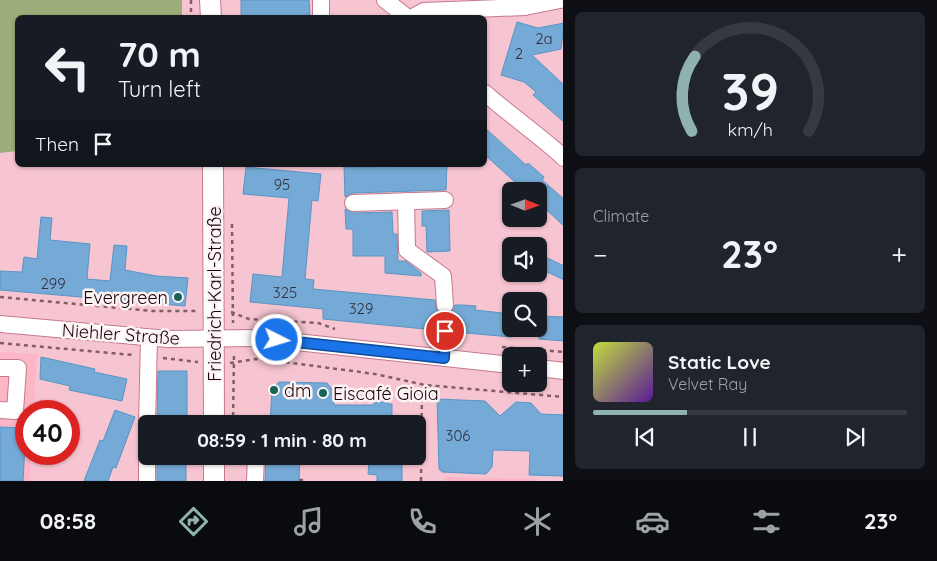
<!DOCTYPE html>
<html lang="en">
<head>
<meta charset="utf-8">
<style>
	:root { --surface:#171b24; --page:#20242c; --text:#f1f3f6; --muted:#9ea1a6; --line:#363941; --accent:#8fb2af }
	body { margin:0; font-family:Quicksand,sans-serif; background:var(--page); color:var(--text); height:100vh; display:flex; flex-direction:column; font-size:19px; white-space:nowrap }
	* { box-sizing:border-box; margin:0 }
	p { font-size:16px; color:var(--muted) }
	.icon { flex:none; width:28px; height:28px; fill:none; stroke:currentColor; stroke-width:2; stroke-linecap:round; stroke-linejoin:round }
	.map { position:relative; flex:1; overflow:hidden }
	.details { display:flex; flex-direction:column; gap:12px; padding:12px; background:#0d0f14; width:374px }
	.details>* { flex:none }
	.top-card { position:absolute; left:15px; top:15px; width:472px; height:152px; border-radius:8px; box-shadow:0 1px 4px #0004; background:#171b24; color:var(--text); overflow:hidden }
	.needle { width:32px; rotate:91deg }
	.buttons { position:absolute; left:502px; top:182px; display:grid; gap:10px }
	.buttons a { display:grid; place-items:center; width:45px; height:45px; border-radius:8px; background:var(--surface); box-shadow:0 1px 4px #0004; font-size:25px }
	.speed { position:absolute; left:15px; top:400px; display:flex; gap:10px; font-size:25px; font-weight:700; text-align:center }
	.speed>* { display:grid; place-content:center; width:65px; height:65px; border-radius:50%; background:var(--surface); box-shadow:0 1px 4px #0004; line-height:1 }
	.speed .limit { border:8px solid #d22; background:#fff; color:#111 }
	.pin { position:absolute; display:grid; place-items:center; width:42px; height:42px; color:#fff; margin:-21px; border:2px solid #fff; border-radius:50%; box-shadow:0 1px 5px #0007 }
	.me { position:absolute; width:55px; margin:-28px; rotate:95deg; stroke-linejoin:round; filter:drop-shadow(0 0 4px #0008) }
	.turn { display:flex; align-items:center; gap:18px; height:105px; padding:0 20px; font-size:22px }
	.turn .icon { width:65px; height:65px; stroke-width:2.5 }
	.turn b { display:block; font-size:35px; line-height:42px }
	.then { display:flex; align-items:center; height:48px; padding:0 20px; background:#0003; gap:10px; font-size:19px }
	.big { font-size:38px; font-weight:800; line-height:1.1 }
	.details .tile { flex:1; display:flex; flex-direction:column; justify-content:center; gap:8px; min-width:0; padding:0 18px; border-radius:8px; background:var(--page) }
	.details .dial { align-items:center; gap:0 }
	.dial svg { height:130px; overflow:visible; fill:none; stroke:var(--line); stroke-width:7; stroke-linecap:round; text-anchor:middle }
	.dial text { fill:var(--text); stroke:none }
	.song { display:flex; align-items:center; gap:15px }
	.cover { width:60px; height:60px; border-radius:8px; background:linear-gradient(135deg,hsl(70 70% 55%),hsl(270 70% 35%)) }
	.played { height:5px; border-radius:2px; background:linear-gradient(90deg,var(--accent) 30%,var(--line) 30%) }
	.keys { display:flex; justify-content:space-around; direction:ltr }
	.heat { display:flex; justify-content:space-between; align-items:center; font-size:28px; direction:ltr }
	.trip { position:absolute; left:138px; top:415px; width:288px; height:50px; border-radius:8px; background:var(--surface); box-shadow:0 1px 4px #0004; font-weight:800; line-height:50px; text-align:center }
	.menu { display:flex; height:80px; justify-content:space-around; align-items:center; background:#090b0e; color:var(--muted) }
	.menu .icon { width:35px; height:35px }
	.menu .selected { color:var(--accent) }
	.menu b { font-size:22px; color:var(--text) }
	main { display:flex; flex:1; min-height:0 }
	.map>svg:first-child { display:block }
	.built { fill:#fdb6c7 }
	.green { fill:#9cae79 }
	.building { fill:#74aad5; stroke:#5795c5 }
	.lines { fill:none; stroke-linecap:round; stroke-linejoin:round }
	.minor-tunnel { stroke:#d6a8b3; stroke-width:16; stroke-dasharray:16 8; stroke-linecap:butt }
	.minor-casing { stroke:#c5798d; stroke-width:18 }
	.major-casing { stroke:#c5798d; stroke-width:22 }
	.path { stroke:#815d66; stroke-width:2.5; stroke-dasharray:4 4; stroke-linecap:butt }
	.minor { stroke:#fff; stroke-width:16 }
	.major { stroke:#fff; stroke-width:20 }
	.route-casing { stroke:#114b97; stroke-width:12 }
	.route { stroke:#1a73e8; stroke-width:9 }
	.poi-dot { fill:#186259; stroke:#fcf3f5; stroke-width:2 }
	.labels { text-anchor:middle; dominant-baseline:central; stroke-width:5; stroke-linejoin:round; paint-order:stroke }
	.number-label { font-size:15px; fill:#332e3e }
	.street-label { font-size:18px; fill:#1d040b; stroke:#fcf3f5 }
	.poi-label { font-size:18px; fill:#1d040b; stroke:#fcf3f5; text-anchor:start }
</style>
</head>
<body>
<main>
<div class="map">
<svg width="564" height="481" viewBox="0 0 564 481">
	<rect width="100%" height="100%" fill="#f7c5d1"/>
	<g class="built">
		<polygon points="0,352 37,354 34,411 26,411 26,454 31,454 30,481 0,481"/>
		<polygon points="445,477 537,479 537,481 444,481"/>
	</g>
	<polygon class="green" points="0,0 182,0 182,17 18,18 17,151 0,153"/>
	<g class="building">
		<polygon points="241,0 309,0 310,15 305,15 305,18 241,18"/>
		<polygon points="517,22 538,28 564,23 561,49 532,55 564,85 564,122 533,95 536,92 524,82 501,75"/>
		<polygon points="485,128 526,165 528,163 544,177 542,180 564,199 564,226 539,203 539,191 525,191 485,155"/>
		<polygon points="447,166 446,190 353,193 345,197 344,167"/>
		<polygon points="246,167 321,174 318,201 312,200 305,279 314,280 313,289 435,300 437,311 445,315 451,313 455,305 462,305 476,306 475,310 511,314 511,337 455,332 454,326 446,321 440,322 435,330 323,319 323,309 250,302 253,274 282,277 289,198 243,194"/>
		<polygon points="345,209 353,213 392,212 393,234 397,234 398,261 406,261 421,273 421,276 385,273 385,256 353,256 353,229 346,229"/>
		<polygon points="449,210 450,251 427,252 426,226 422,226 422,211"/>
		<polygon points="41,217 52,218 50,240 90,244 87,279 110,281 114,245 127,246 125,270 156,276 188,278 185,306 0,290 0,271 22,272 24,257 37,259"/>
		<polygon points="539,254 564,266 564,280 539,268"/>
		<polygon points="539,316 564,317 564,341 539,339"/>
		<polygon points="41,357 95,369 94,372 127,379 122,401 69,390 70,386 40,379"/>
		<polygon points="158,371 187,371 187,424 157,424"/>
		<polygon points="279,382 327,383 334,392 334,405 374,405 374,402 388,402 388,404 392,404 392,424 270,424 272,389"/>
		<polygon points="437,399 485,401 500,416 516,402 531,403 541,414 564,415 564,476 529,475 530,451 493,450 492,467 486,474 442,472 439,469"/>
		<polygon points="115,410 135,417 116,468 113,467 108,481 84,481 100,440 103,441"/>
		<polygon points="0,427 26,428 23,481 0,481"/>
		<rect x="157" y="456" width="29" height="25"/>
		<polygon points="266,456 300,456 299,481 265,481"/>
		<polygon points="377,456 402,456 402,481 377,481 377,475 368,474 369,463 377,463"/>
	</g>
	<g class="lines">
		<polyline class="minor-tunnel" points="445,331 445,305"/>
		<defs>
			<g id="minor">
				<polyline points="321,0 321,18"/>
				<polyline points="385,0 408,18"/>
				<polyline points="411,18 424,11 525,7 560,0"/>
				<path d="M485,93C511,116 538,134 564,158"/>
				<polyline points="406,201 407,250 443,276 445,305"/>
				<polyline points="353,203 445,200"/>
				<polyline points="0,324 168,339 259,338 511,365"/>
				<polyline points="444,358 445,331"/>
				<polyline points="0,368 18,368 15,411 0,410"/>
				<polyline points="539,368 564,371"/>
				<polyline points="147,424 149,338"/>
				<polyline points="147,481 147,456"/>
				<polyline points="255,481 256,456"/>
			</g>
			<g id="major">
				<polyline points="210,0 211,18"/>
				<polyline points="213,165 214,424"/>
				<polyline points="214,481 214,456"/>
			</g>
		</defs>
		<use href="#minor" class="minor-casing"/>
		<use href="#major" class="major-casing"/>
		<g class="path">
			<polyline points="191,0 191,18"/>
			<polyline points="232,224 233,323"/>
			<polyline points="0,297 152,311 198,311"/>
			<polyline points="231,312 249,319 318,323 335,329"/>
			<polyline points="0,343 133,355"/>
			<polyline points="502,347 564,352"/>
			<polyline points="163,358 198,362"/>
			<polyline points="230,363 256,359 277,361 375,374 425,385 564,397"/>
			<polyline points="233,424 234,354"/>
			<polyline points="299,480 304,480"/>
			<polyline points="421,481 422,384"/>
		</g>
		<use href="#minor" class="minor"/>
		<use href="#major" class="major"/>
	</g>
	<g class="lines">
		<defs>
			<polyline id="route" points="277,340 444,358 445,331"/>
		</defs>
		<use href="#route" class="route-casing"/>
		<use href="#route" class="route"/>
	</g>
	<g class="poi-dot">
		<circle cx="178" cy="297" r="5"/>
		<circle cx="274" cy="390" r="5"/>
		<circle cx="323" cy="393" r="5"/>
	</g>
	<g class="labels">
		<g class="number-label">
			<text x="544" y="38">2a</text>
			<text x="519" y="53">2</text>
			<text x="282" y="184">95</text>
			<text x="53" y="283">299</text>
			<text x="285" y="292">325</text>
			<text x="361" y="308">329</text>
			<text x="458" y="435">306</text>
		</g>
		<g class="street-label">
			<text transform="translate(214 294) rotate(-90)">Friedrich-Karl-Straße</text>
			<text transform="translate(121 334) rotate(4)">Niehler Straße</text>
		</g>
		<g class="poi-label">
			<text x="168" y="297" text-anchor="end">Evergreen</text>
			<text x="284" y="390">dm</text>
			<text x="333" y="393">Eiscafé Gioia</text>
		</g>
	</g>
</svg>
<div class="buttons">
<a><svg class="needle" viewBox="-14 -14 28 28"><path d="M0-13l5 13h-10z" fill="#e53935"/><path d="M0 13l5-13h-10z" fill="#9ea1a6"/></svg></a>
<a><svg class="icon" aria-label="sound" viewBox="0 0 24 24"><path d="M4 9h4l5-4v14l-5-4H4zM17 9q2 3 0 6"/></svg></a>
<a><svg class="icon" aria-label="search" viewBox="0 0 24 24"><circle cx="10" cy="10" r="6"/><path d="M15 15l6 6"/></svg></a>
<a>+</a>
</div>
<div class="speed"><div class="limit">40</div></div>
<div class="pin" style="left:445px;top:331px;background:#d93025"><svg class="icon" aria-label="arrive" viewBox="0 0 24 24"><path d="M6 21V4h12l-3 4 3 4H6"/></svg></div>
<svg class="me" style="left:277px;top:340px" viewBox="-20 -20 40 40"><circle r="17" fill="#1a73e8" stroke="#fff" stroke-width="3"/><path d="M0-11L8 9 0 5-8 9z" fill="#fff"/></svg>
<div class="trip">08:59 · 1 min · 80 m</div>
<div class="top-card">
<div class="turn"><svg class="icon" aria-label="left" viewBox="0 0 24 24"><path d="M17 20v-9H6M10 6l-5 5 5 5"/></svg><div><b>70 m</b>Turn left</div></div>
<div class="then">Then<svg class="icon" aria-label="arrive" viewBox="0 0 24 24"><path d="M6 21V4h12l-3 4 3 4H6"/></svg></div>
</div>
</div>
<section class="details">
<div class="tile dial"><svg viewBox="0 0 100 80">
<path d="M14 69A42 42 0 1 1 86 69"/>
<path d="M14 69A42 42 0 0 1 16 23" stroke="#8fb2af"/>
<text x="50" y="56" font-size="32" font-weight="700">39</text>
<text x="50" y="72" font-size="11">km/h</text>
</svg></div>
<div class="tile"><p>Climate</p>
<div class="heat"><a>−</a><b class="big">23°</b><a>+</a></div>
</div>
<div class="tile">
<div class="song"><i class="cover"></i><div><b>Static Love</b><p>Velvet Ray</p></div></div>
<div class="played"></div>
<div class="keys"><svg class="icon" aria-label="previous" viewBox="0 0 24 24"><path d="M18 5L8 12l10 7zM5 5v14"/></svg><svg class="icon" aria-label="pause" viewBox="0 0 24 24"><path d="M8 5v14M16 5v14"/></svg><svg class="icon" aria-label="next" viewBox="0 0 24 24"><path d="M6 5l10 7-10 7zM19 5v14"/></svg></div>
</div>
</section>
</main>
<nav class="menu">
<b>08:58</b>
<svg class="icon selected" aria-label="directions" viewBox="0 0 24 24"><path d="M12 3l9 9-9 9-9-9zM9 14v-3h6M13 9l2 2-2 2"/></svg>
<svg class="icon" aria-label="music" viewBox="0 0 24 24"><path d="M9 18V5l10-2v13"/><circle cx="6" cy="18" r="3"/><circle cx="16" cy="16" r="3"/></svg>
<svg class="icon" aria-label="phone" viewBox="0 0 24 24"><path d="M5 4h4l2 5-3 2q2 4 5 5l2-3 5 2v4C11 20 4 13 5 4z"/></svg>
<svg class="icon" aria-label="climate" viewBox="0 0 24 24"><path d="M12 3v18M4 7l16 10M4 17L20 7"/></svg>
<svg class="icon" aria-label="car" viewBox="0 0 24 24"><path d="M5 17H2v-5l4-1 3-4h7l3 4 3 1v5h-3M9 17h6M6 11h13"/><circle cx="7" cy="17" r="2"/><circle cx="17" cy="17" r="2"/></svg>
<svg class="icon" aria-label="filters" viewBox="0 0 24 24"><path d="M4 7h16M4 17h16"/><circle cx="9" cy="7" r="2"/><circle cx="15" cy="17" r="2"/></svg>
<b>23°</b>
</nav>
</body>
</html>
